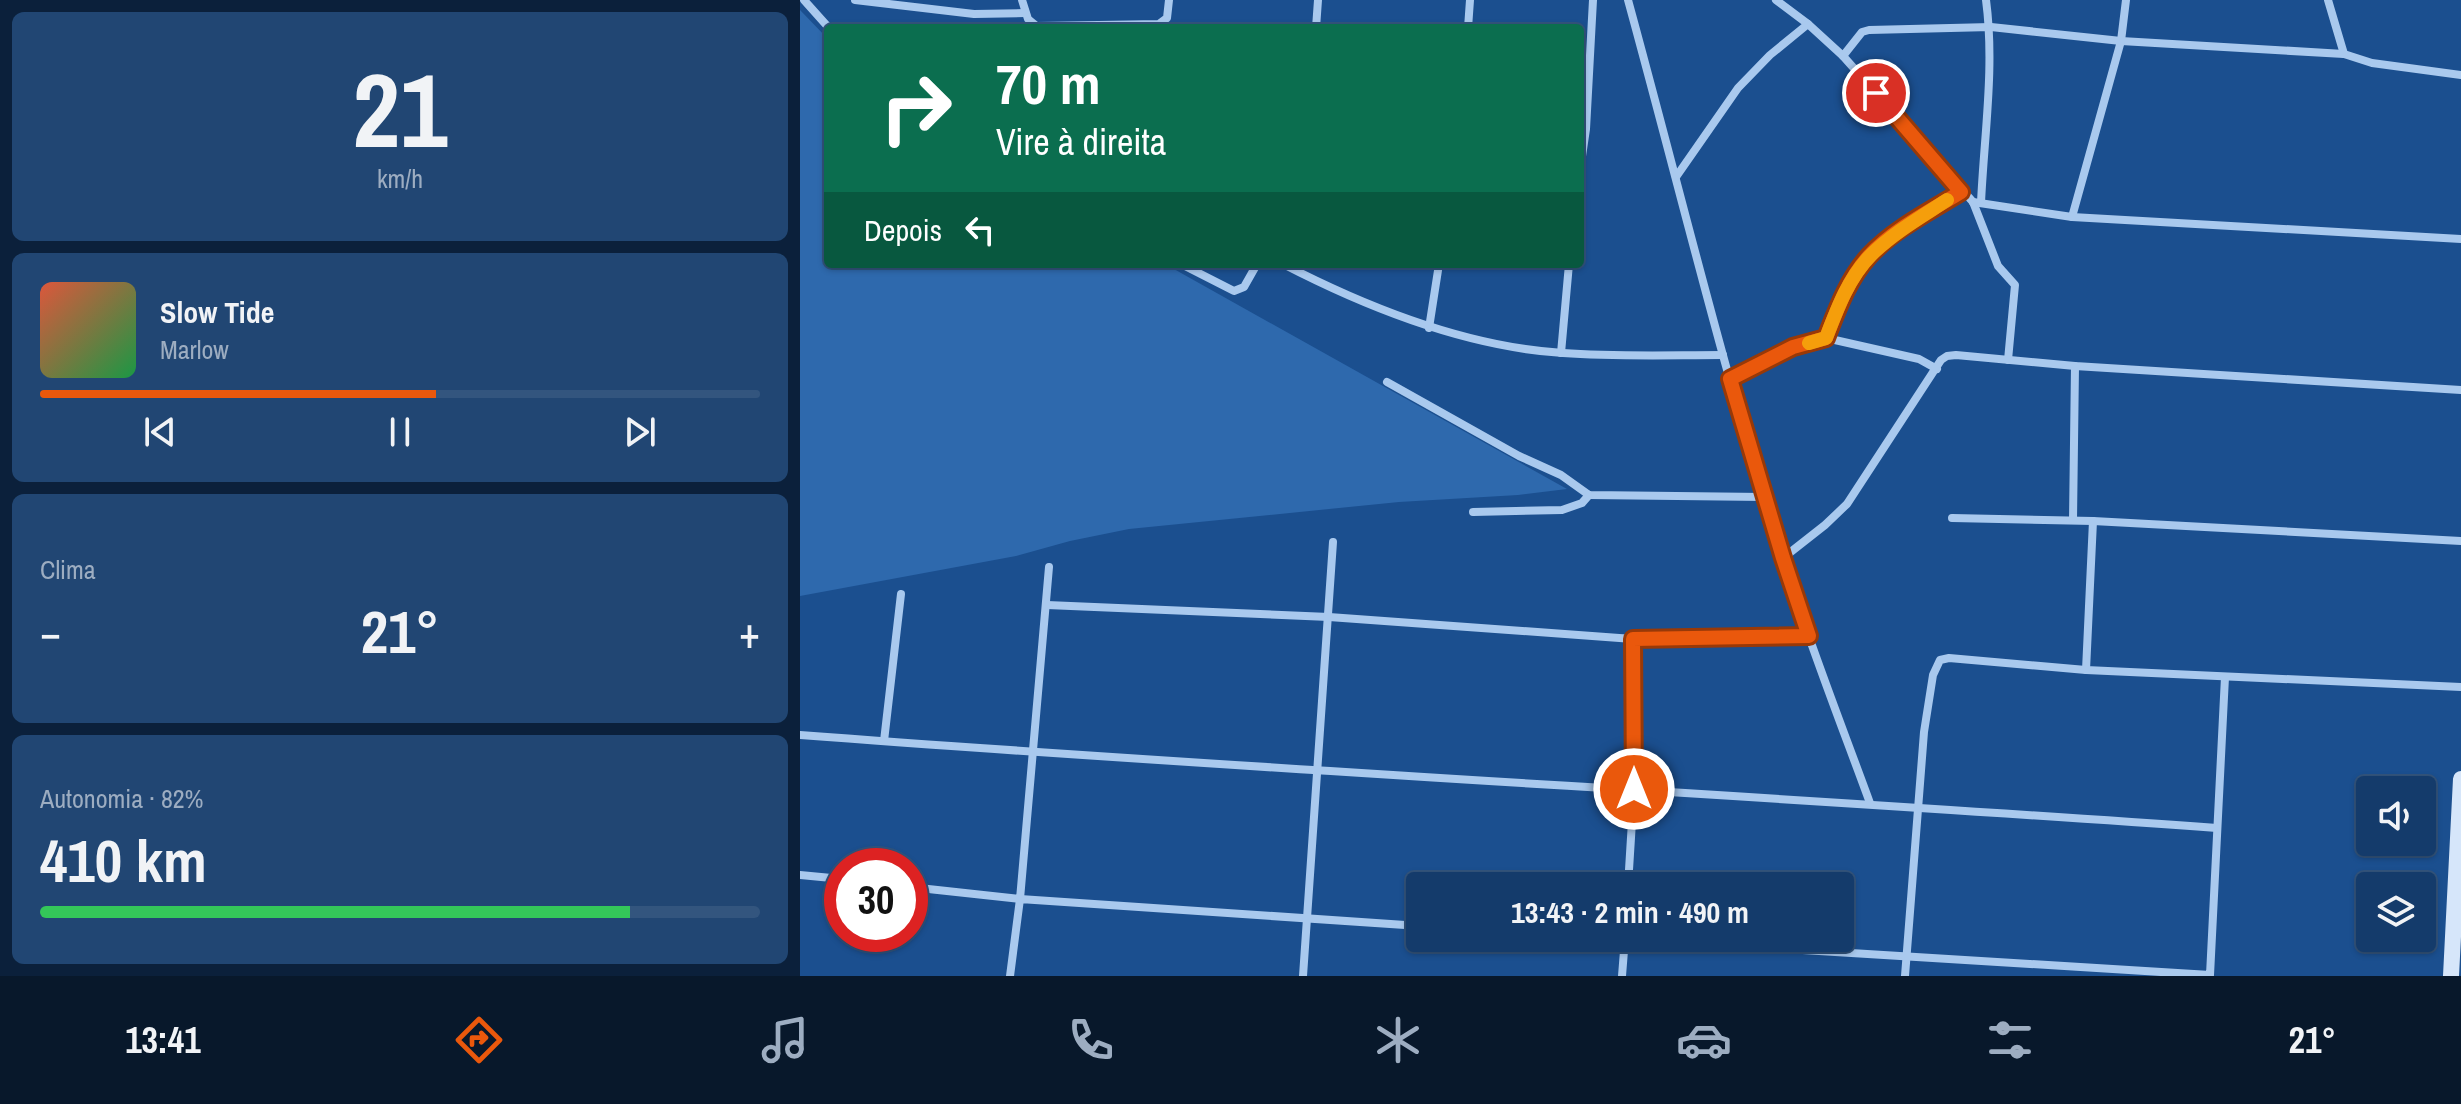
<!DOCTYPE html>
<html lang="pt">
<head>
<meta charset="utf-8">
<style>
	:root { --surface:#143b6b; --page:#214673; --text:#f1f3f6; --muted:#9dadc1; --line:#33557e; --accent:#ea580c }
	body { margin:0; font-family:"Archivo Narrow",sans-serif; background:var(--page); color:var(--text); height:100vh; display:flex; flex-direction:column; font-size:30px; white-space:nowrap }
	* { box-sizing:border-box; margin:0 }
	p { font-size:26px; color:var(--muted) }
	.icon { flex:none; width:44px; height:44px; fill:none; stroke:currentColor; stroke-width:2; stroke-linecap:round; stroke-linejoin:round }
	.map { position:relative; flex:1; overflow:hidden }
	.drawer { display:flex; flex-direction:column; gap:12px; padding:12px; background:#0b203b; width:800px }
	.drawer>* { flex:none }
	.hud { position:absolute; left:24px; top:24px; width:760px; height:244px; border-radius:8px; box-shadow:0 2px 6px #0004,0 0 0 2px var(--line); background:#0b6e4f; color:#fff; overflow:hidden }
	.tools { position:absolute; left:1556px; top:776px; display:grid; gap:16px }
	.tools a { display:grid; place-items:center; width:80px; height:80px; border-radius:8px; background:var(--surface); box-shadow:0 2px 6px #0004,0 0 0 2px var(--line); font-size:40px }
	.speed { position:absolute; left:24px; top:848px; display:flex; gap:16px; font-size:40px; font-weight:700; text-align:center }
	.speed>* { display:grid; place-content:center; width:104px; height:104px; border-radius:50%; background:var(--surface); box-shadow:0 2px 6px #0004,0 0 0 2px var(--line); line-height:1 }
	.speed .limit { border:12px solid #d22; background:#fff; color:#111 }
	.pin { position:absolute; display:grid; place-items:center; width:68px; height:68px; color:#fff; margin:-34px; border:4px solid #fff; border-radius:50%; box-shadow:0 2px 8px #0007 }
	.me { position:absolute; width:88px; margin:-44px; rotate:0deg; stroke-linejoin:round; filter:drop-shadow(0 0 6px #0008) }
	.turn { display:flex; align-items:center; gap:28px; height:168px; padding:0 40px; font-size:36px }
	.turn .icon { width:104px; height:104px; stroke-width:2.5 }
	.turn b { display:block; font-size:56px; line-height:68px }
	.then { display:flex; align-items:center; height:76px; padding:0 40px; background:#0003; gap:16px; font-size:30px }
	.big { font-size:60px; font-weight:700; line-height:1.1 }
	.drawer .tile { flex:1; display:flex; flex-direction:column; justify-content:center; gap:12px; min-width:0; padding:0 28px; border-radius:12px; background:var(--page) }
	.drawer .dial { align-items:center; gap:0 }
	.dial b { font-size:104px; line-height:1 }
	.song { display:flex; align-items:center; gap:24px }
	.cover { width:96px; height:96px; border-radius:12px; background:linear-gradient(135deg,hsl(10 70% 55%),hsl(140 70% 35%)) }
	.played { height:8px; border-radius:4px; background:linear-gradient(90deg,var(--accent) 55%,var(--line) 55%) }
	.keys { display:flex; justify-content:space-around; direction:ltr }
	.heat { display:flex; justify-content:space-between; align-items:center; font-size:44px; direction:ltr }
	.charge { height:12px; border-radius:6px; background:linear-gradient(90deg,#34c759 82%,var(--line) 0) }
	.trip { position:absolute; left:606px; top:872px; width:448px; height:80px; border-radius:8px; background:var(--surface); box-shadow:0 2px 6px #0004,0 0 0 2px var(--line); font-weight:700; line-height:80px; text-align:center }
	.tabs { display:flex; height:128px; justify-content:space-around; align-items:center; background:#08182b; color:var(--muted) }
	.tabs .icon { width:56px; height:56px }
	.tabs .current { color:var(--accent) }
	.tabs b { font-size:36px; color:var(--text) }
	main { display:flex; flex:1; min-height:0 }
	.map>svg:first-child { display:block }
	.green { fill:#2e69ad }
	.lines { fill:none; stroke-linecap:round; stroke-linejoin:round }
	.street { stroke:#a9c9ee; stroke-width:8 }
	.secondary { stroke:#d6e6fa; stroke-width:16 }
	.route-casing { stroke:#983908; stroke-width:20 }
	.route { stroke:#ea580c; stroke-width:14 }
	.slow { stroke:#f59e0b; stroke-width:14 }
</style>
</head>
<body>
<main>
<section class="drawer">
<div class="tile dial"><b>21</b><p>km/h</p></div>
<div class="tile">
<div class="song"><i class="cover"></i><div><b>Slow Tide</b><p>Marlow</p></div></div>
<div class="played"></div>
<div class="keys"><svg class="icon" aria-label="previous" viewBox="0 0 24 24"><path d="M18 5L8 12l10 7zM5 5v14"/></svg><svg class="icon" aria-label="pause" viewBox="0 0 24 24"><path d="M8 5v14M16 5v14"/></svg><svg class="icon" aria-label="next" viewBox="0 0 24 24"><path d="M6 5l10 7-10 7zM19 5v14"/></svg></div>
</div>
<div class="tile"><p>Clima</p>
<div class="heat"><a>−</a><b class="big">21°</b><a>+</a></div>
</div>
<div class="tile"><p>Autonomia · 82%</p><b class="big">410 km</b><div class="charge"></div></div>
</section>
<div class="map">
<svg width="1661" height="976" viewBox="0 0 1661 976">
	<rect width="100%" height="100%" fill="#1b4f8f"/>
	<polygon class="green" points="0,10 28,39 28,264 365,264 767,489 718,495 599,502 329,529 270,541 216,556 0,596"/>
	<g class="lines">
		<g class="street">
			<polyline points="4,0 29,28"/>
			<polyline points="55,0 174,14 225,13"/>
			<polyline points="222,0 228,19 239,28"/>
			<path d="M828,0C879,186 924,373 982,557C1008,640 1040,721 1070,803"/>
			<polyline points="976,0 1008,24 1043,56 1173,202 1198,266 1215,285 1208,360"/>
			<polyline points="1528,0 1544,54 1572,63 1661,75"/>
			<polyline points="237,26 359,24 367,18 369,0"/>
			<polyline points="516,28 518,0"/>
			<polyline points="668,28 670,0"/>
			<polyline points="1043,56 1062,32 1069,30 1191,27 1321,41 1544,54"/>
			<polyline points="780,170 786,129 793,0"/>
			<polyline points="876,177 938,88 970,55 1008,24"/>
			<polyline points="1173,202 1272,217 1661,239"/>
			<path d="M1181,203C1184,136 1195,67 1186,0"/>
			<polyline points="1272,217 1321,41 1326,0"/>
			<polyline points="381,264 434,291 444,287 457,264"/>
			<path d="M483,264C568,308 667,347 763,353C816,357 870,355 923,355"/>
			<polyline points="629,328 639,264"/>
			<path d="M1026,338C1037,310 1048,278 1069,256C1094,229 1130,211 1161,192"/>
			<polyline points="761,353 769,264"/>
			<polyline points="930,379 993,347 1026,338 1119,359 1137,369"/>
			<polyline points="587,382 719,456 761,475 789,495 964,497"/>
			<polyline points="673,512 762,510 782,503 789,495"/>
			<polyline points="1152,518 1293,521 1661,541"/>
			<polyline points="1273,520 1275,366"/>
			<polyline points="983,558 1025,525 1047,504 1141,360 1147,356 1156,355 1275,366 1661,390"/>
			<polyline points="247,605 529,617 833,639 1009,636"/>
			<polyline points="1286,670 1293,521"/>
			<path d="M0,735C472,771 945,794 1417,828"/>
			<polyline points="84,741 101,594"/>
			<polyline points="0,875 42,879"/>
			<polyline points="828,886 834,789 833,639"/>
			<polyline points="110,887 220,899 249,567"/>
			<polyline points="805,938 1410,975 1425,677"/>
			<polyline points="210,976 220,899 620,926"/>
			<polyline points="503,976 533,542"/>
			<polyline points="822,976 825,938"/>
			<polyline points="1105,976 1124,732 1133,675 1140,660 1149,658 1286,670 1661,687"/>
		</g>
		<polyline class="secondary" points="1651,976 1661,779"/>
	</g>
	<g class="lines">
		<defs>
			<path id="route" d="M834,789L833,639L1009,636L983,558L930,379L993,347L1026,338C1037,310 1048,279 1069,256C1094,229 1130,211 1161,192L1076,93"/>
		</defs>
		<use href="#route" class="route-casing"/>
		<use href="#route" class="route"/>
		<path class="slow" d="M1009,343L1026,338C1037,309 1049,277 1071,255C1093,233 1121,217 1147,200"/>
	</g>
</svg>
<div class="tools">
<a><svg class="icon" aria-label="sound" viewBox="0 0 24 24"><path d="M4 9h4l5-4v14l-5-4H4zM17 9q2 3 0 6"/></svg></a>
<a><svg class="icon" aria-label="layers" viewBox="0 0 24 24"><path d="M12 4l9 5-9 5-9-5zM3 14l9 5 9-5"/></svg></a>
</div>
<div class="speed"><div class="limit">30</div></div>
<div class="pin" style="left:1076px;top:93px;background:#d93025"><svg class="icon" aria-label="arrive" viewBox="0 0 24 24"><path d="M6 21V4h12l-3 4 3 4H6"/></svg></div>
<svg class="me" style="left:834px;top:789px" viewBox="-20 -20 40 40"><circle r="17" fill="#ea580c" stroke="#fff" stroke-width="3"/><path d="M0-11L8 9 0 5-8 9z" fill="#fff"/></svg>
<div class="trip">13:43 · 2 min · 490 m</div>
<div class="hud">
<div class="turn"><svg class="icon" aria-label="right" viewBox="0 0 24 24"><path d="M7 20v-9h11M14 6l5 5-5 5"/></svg><div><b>70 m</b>Vire à direita</div></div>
<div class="then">Depois<svg class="icon" aria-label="left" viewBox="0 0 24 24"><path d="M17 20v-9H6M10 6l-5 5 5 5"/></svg></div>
</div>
</div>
</main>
<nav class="tabs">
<b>13:41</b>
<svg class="icon current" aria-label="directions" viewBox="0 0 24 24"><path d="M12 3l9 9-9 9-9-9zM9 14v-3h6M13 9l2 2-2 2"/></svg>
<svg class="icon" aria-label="music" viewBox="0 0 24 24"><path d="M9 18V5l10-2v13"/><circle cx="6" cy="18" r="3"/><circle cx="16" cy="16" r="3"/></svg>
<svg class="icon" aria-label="phone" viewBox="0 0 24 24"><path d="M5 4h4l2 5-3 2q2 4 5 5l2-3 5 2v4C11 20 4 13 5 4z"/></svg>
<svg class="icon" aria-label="climate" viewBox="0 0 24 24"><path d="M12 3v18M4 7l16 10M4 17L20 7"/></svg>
<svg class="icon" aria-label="car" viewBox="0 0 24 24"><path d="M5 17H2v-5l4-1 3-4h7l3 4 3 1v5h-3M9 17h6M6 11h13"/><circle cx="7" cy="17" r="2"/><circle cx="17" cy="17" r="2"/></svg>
<svg class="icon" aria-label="filters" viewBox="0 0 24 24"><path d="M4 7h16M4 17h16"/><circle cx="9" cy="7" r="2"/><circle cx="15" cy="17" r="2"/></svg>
<b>21°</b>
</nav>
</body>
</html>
